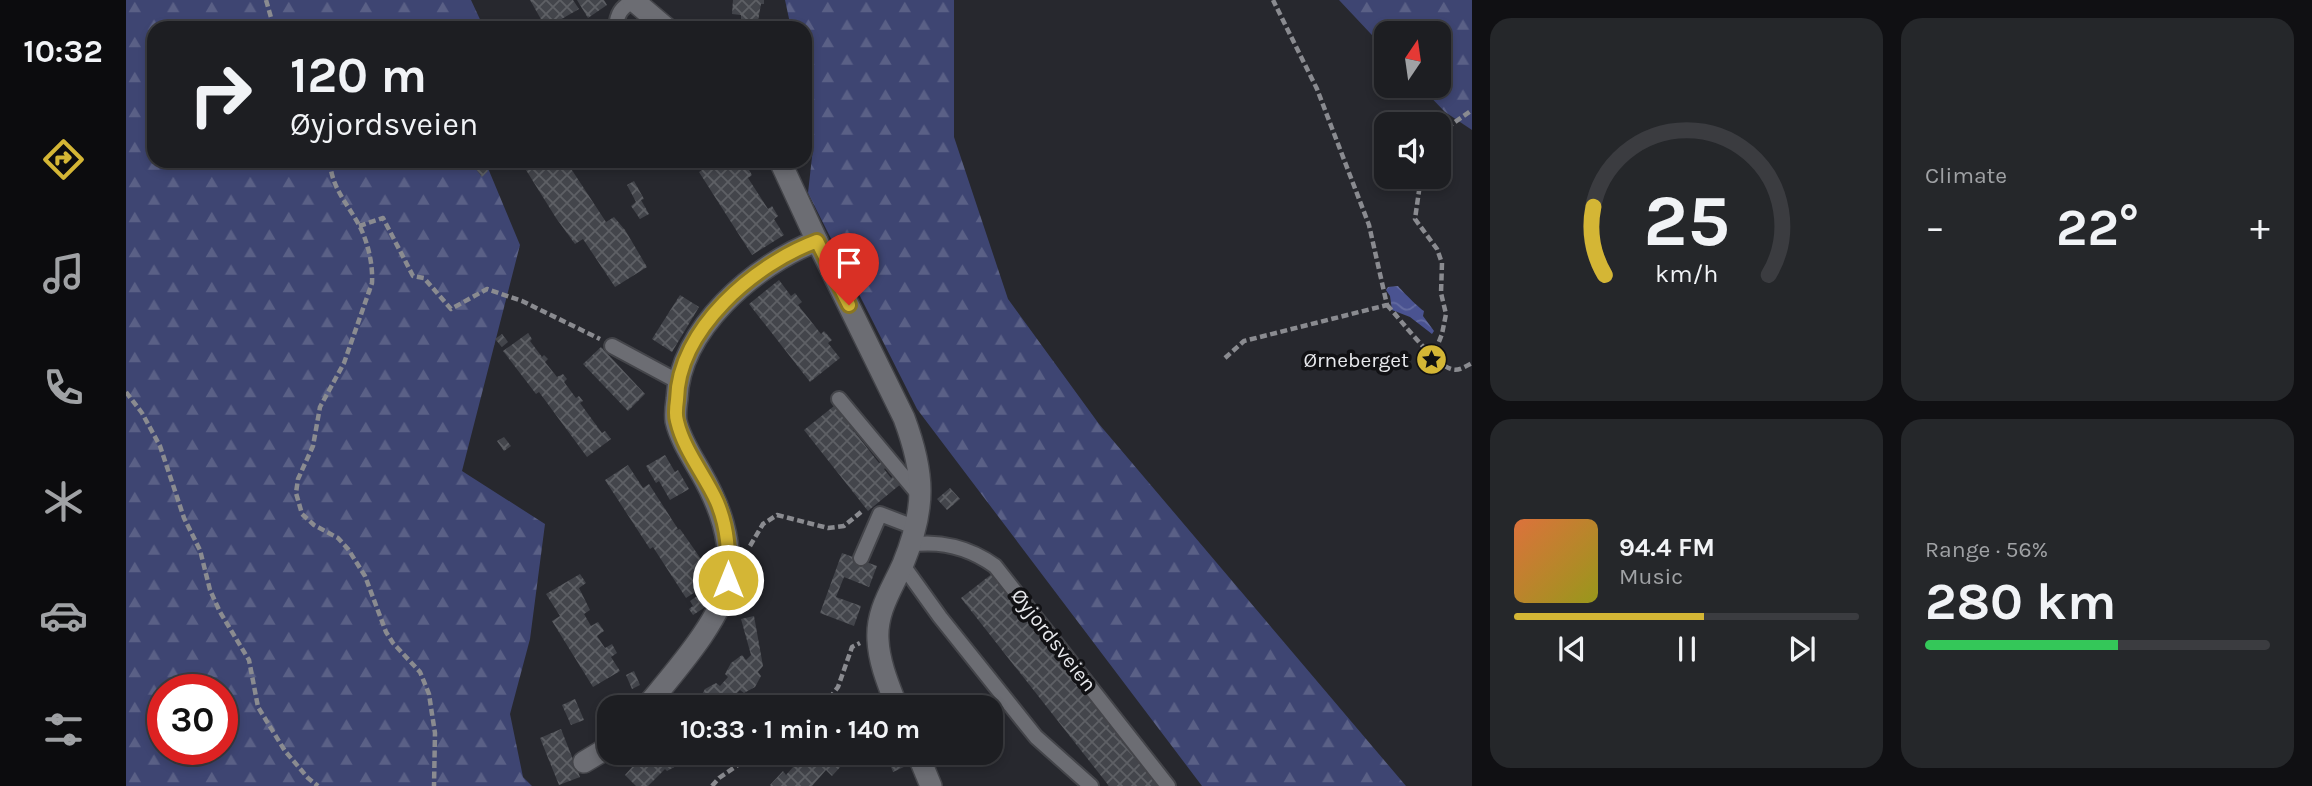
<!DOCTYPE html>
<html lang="en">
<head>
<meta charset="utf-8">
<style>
	:root { --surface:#1d1e22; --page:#25272a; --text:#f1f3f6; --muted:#a0a2a5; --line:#3b3c40; --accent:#d4b635 }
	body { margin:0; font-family:Karla,sans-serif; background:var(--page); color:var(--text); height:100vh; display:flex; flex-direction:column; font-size:26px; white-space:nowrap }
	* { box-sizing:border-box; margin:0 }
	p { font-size:23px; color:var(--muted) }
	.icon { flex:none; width:38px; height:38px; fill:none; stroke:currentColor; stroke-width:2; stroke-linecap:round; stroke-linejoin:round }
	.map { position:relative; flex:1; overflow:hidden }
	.side { display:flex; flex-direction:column; gap:18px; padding:18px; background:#101013; width:840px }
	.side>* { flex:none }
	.top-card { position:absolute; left:21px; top:21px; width:665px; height:147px; border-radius:21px; box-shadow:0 4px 10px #0003,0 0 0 2px var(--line); background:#1d1e22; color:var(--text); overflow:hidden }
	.needle { width:46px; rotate:13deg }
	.fabs { position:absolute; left:1248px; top:21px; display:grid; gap:14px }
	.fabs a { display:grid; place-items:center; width:77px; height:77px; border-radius:14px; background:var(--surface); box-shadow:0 4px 10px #0003,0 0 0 2px var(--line); font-size:35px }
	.speed { position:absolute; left:21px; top:674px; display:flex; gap:14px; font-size:35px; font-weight:700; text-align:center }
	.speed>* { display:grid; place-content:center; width:91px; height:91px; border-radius:50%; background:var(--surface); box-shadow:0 4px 10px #0003,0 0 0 2px var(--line); line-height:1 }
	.speed .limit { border:10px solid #d22; background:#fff; color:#111 }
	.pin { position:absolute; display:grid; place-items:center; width:60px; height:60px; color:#fff; margin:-72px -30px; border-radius:50% 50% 50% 0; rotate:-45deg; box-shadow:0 0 7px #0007 }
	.pin .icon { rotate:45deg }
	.me { position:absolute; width:77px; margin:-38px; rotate:0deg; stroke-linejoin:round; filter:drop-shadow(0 0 5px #0008) }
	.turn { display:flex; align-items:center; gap:24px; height:147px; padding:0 28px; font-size:32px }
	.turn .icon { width:91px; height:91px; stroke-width:2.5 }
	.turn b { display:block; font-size:49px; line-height:60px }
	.big { font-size:52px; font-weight:700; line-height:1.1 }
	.side .widget { flex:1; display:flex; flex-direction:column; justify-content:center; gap:10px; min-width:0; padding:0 24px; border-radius:21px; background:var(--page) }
	.side .dial { align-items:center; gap:0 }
	.dial svg { height:182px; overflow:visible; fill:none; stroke:var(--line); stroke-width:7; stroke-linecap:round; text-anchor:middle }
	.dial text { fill:var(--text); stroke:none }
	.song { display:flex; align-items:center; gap:21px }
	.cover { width:84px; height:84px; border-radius:10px; background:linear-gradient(135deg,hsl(20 70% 55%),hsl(60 70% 35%)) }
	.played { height:7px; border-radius:4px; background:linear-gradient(90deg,var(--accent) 55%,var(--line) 55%) }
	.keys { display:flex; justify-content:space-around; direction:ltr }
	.heat { display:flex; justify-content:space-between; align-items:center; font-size:38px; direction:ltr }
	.charge { height:10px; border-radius:5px; background:linear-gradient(90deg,#34c759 56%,var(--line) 0) }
	.side .tiles { flex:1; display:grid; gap:18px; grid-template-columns:repeat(2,1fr) }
	.trip { position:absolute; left:471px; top:695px; width:406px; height:70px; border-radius:21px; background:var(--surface); box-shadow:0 4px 10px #0003,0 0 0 2px var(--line); font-weight:700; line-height:70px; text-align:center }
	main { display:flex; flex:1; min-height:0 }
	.tabs { display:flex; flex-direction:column; width:126px; justify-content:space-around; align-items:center; background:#0c0c0e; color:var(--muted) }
	.tabs .icon { width:49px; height:49px }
	.tabs .on { color:var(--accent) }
	.tabs b { font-size:32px; color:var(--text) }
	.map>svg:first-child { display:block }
	.forest { fill:url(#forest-firs); fill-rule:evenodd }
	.water { fill:url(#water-waves) }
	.building { fill:url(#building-cross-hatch) }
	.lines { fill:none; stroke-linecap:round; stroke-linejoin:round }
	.lane-casing { stroke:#44454a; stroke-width:18 }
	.street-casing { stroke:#44454a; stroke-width:24 }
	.secondary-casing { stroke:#44454a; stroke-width:24 }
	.path { stroke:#8a8b90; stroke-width:4.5; stroke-dasharray:7 3.5; stroke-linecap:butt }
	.lane { stroke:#6c6d73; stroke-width:14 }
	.street { stroke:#6c6d73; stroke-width:21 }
	.secondary { stroke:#6c6d73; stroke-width:21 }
	.route-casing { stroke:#8a7622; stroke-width:18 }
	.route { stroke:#d4b635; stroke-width:12 }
	.labels { text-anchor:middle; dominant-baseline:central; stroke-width:7; stroke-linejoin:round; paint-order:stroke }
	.poi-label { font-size:21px; fill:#e8e9ed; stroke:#111114; text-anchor:end }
	.street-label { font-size:21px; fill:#e8e9ed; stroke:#111114 }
</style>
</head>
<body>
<main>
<nav class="tabs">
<b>10:32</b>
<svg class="icon on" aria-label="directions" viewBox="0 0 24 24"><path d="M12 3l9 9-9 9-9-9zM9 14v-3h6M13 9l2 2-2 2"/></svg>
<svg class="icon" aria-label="music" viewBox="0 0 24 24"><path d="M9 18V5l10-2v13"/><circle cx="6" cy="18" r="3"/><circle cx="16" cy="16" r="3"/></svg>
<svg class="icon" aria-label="phone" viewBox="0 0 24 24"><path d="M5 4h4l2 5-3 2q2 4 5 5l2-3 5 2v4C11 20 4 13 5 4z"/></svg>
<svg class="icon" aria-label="climate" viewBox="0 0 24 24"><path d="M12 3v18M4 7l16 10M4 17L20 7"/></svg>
<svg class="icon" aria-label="car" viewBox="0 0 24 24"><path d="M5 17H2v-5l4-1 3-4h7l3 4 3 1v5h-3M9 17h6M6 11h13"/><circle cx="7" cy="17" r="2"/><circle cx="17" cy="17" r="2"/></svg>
<svg class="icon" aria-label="filters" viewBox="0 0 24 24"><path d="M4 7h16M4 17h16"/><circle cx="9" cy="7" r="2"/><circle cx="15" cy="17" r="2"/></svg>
</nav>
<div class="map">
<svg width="1346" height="786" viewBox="0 0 1346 786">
	<defs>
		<pattern id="forest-firs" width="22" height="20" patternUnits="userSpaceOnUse" patternTransform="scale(1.75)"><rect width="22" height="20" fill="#3e4572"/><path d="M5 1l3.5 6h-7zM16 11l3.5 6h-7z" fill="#5a6086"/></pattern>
		<pattern id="water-waves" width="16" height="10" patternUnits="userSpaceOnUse" patternTransform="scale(1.75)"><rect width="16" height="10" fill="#4a5391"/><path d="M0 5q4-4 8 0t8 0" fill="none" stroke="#646ca1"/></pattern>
		<pattern id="building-cross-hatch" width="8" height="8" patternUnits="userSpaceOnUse" patternTransform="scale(1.75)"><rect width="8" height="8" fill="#43454b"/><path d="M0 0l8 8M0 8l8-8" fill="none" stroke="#5e6065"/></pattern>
	</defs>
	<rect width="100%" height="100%" fill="#27282e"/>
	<g class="forest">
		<path d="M0,0H345L358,28H28V161H359L394,245L336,471L419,524L404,639L384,714L397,777L406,786H0ZM37,690H96V749H37Z"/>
		<polygon points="659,0 828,0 828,137 882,299 973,424 1280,786 1076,786 791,409 682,193 688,139 679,95 679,28 665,28"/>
		<polygon points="1213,0 1346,0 1346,130 1319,112 1294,86 1312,86 1312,33 1260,33 1260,50"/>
	</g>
	<path class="water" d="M1272,286C1274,289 1295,310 1298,311L1297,316L1308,331L1306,334L1284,317L1266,310L1264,296L1260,290L1262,287Z"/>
	<g class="building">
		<polygon points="404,0 447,0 453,9 420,28"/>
		<polygon points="451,0 478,0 481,5 462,18"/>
		<polygon points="607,0 638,0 638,4 635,4 632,21 615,21 615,15 606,14"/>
		<polygon points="414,161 440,161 480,222 488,217 499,230 521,267 489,287 457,239 449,244 430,218 400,170"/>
		<polygon points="590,161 611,161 616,168 620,165 626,175 622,178 642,209 646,206 652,216 648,219 658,235 626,255 573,172"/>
		<polygon points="355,162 362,171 356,177 348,167"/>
		<polygon points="508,181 518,199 515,200 523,214 514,219 505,206 510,202 501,185"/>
		<polygon points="653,280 665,296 669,293 676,302 672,305 695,334 698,331 706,340 702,343 714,358 684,382 623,304"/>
		<polygon points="554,295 573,307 546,352 526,339"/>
		<polygon points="402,333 406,339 404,341 416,357 418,355 422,359 419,362 431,377 437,374 441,379 438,382 450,398 453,396 457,401 454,403 476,433 479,431 485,439 461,457 413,392 410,394 377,351"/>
		<polygon points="376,334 382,342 376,347 369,339"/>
		<polygon points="475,347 519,394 502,411 457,364"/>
		<polygon points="708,406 723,424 726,422 730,428 727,430 753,463 757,461 761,467 758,469 765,478 769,475 776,483 742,511 678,430"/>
		<polygon points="378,437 385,446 378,451 371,441"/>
		<polygon points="539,455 549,472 552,470 563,489 544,500 533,481 530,483 520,466"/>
		<polygon points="502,465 517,488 523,484 552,529 548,531 554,529 589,579 560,598 527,547 524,549 479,480"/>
		<polygon points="824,488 834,499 821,510 811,499"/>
		<polygon points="716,553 751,566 743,587 718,577 710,597 735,606 728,626 694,613"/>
		<polygon points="867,573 1035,786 983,786 835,598"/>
		<polygon points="454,574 460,583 453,588 464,610 458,614 465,626 472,622 478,631 471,636 479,648 486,644 491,653 485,657 494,671 467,687 426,621 434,616 420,594"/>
		<polygon points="574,594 581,606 567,615 563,609 567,606 564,601"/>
		<polygon points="628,616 637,666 632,672 635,676 629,687 618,693 614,690 606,698 609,702 606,707 572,707 576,704 573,700 579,689 590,683 594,686 602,677 599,674 605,663 616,655 620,660 625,655 615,619"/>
		<polygon points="508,671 514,685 506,689 500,675"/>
		<polygon points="449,699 458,720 445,725 436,705"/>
		<polygon points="435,729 454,777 433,785 414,738"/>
		<polygon points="522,752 554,752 557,755 552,765 541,771 539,769 522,786 510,786 499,775 507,766 506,765"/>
		<polygon points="673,752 684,753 728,752 706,776 700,770 686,786 645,786 644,785 657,771 660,775 668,766 664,762"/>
		<polygon points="759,752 774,752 780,766 767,772"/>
	</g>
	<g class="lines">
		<defs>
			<g id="lane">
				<path d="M490,28C491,13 495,8 508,0"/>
				<polyline points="486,346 551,381"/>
				<polyline points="713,399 793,495"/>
				<path d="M783,545C814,540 844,548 869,566L1042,786"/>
				<polyline points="735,558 754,514 788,527"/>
				<polyline points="776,564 814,617 910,737 965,786"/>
			</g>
			<g id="street">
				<path d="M520,707C545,676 598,618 602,579C606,540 594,506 575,473C566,457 554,439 550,421C549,414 550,406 551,399C553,330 629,264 691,241"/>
				<polyline points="458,762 483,747"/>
			</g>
			<g id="secondary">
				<polyline points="507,0 540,28"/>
				<path d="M654,161L691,241L778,418C799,474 800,508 777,564C766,589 750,611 752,640C753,663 763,686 771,707"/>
				<polyline points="791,752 805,786"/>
			</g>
		</defs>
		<use href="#lane" class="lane-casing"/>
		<use href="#street" class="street-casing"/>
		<use href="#secondary" class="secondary-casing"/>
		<g class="path">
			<polyline points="140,0 148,28"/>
			<polyline points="1312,134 1346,110"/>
			<path d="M204,161C205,187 221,203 233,225C242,242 247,264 246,283L218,363L194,407L187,446L172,479L170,493L176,514L188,525L212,538L222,549L239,576L260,632L267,643L294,672L303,694L306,714L309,733L308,786"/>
			<polyline points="1295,177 1289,219 1311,249 1316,263 1315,293 1320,314 1316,334 1307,357"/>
			<polyline points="233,226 257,218 287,276 298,278 325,309 361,289 396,301 474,339"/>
			<path d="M1261,305C1275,320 1307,363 1325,369C1332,372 1340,366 1346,363"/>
			<polyline points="1099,358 1118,341 1261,305 1243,225 1191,89 1147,0"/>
			<polyline points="0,392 16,413 34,446 58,518 74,550 84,590 94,612 123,660 132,707 159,751 182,778 192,786"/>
			<polyline points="624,546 637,524 651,515 702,528 718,526 735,512"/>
			<polyline points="697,707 712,687 726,647 734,643"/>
			<polyline points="586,786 593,778 631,752"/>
		</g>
		<use href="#lane" class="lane"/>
		<use href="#street" class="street"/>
		<use href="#secondary" class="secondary"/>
	</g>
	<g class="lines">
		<defs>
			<path id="route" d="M602,580C603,553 602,528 591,502C579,475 558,451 551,421C549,415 550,407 551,400C552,329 629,264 691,241L723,305"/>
		</defs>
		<use href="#route" class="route-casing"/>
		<use href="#route" class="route"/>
	</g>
	<defs>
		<symbol id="sight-disc" viewBox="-11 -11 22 22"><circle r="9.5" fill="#d4b635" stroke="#111114"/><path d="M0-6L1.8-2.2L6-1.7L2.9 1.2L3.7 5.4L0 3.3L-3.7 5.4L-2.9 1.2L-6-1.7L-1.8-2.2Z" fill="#111"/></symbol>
	</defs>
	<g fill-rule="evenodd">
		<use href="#sight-disc" x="1288" y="342" width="35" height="35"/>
	</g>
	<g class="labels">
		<g class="poi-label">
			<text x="1283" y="360">Ørneberget</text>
		</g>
		<g class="street-label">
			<text transform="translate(928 640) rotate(52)">Øyjordsveien</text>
		</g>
	</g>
</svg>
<div class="fabs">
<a><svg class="needle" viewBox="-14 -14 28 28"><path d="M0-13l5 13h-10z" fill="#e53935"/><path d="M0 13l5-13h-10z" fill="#a0a2a5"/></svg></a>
<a><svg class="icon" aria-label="sound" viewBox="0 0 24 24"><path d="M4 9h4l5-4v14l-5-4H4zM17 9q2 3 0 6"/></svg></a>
</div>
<div class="speed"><div class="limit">30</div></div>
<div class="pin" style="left:723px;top:305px;background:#d93025"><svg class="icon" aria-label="arrive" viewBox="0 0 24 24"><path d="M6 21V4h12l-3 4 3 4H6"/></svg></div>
<svg class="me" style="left:602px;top:580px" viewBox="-20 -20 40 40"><circle r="17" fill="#d4b635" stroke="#fff" stroke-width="3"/><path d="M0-11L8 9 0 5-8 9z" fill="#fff"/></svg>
<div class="trip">10:33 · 1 min · 140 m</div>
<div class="top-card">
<div class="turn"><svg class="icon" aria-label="right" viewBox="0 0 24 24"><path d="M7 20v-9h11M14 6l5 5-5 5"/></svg><div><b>120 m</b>Øyjordsveien</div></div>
</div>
</div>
<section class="side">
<div class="tiles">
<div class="widget dial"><svg viewBox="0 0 100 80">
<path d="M14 69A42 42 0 1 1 86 69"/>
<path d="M14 69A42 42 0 0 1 9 39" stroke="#d4b635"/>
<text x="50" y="56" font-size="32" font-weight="700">25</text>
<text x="50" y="72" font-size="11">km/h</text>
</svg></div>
<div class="widget"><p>Climate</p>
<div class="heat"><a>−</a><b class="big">22°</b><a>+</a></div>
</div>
<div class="widget">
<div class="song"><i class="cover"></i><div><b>94.4 FM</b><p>Music</p></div></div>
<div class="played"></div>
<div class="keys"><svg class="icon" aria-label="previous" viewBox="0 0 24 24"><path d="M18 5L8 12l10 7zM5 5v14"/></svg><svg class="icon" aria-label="pause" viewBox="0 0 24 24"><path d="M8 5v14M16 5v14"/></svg><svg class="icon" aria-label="next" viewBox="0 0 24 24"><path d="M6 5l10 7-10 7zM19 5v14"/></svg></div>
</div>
<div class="widget"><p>Range · 56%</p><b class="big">280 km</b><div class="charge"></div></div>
</div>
</section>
</main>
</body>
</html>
